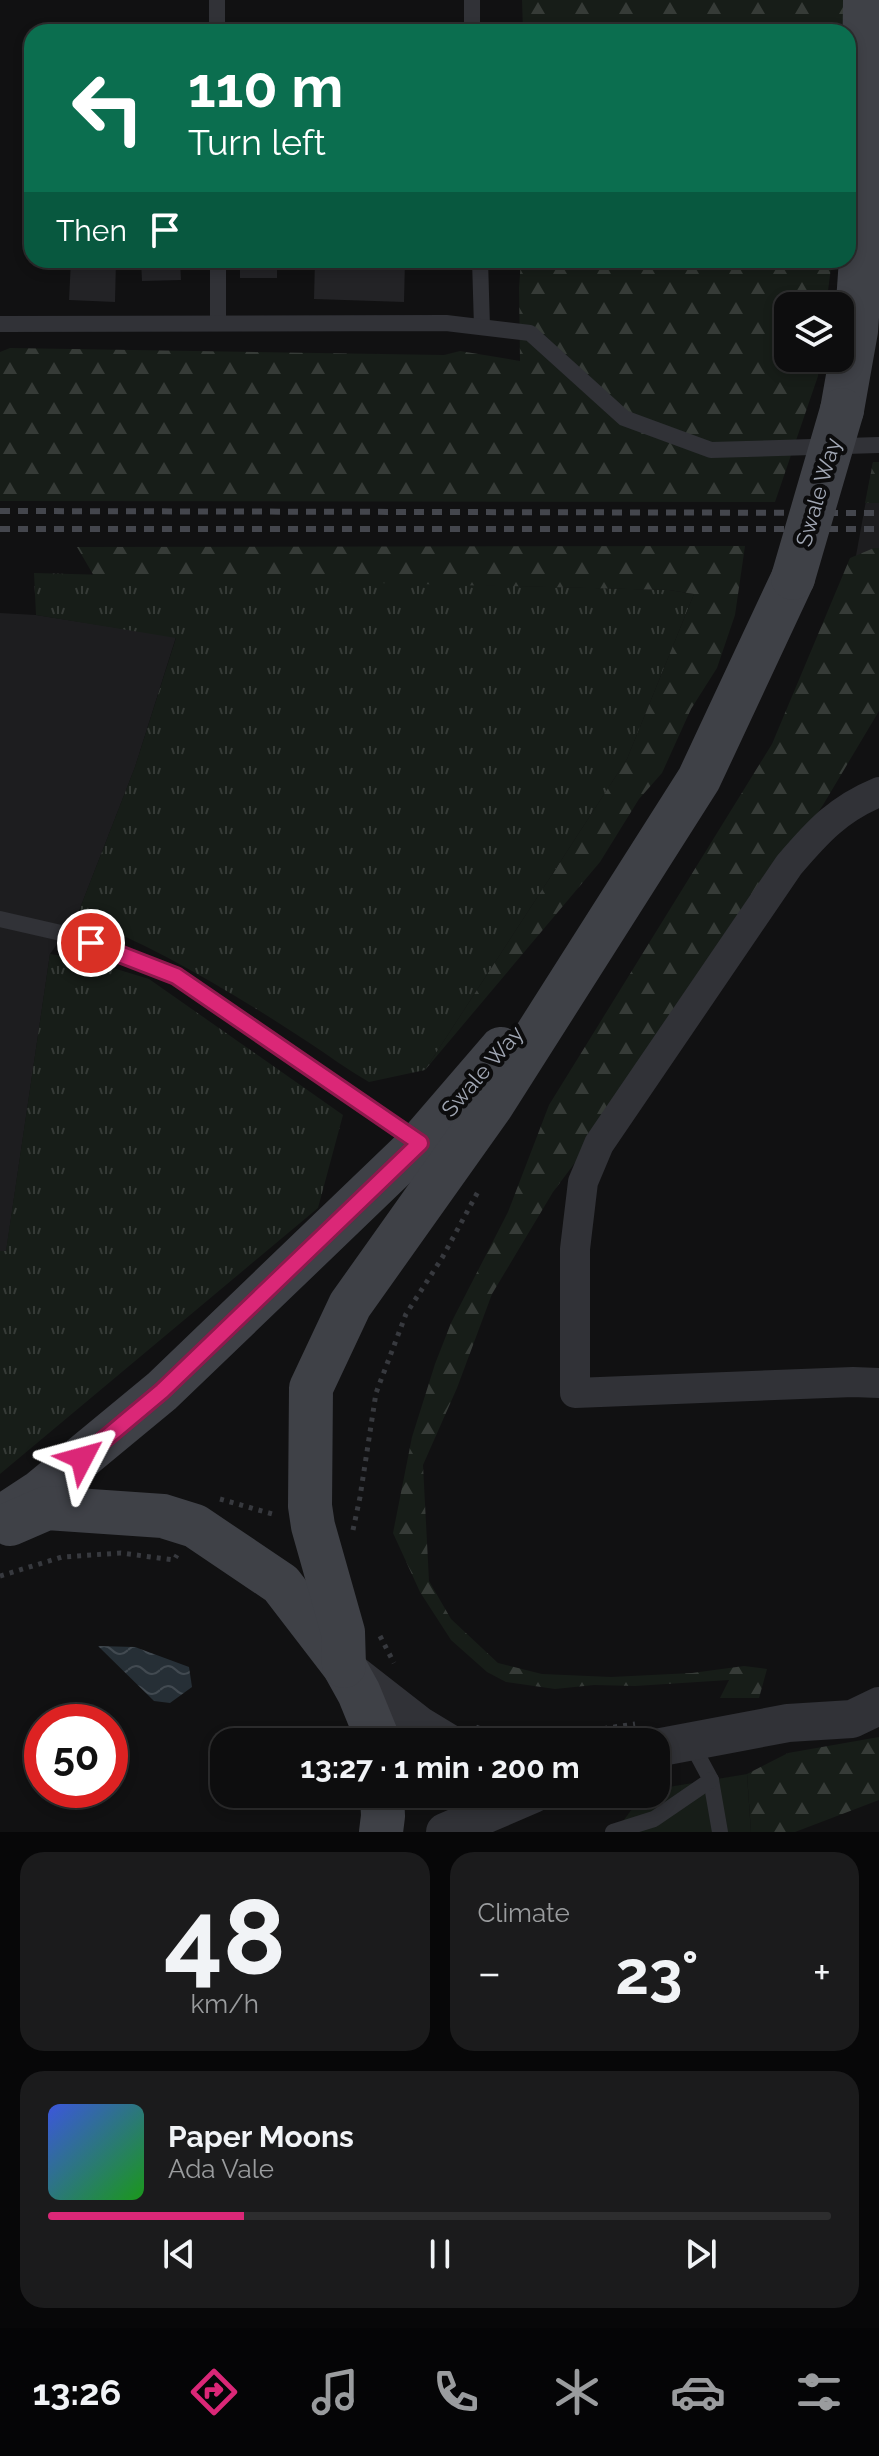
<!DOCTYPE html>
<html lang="en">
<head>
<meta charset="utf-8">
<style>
	:root { --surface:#0d0d0e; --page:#1b1b1c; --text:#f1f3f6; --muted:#9a9c9e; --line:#2d2d2e; --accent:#db2777 }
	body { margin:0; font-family:Raleway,sans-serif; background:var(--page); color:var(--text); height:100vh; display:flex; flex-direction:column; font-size:30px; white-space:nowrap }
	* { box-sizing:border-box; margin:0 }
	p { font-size:26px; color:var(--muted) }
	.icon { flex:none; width:44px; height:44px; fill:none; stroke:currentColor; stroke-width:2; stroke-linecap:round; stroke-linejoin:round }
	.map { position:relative; height:1832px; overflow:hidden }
	.sheet { display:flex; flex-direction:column; gap:20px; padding:20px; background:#070708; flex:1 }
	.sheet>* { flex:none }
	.guide { position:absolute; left:24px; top:24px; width:832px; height:244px; border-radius:24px; box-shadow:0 4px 12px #0003,0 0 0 2px var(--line); background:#0b6e4f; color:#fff; overflow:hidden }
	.buttons { position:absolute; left:774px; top:292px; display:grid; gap:16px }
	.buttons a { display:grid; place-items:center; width:80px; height:80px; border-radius:16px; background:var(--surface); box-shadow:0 4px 12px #0003,0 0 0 2px var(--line); font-size:40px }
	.speed { position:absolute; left:24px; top:1704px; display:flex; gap:16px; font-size:40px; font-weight:700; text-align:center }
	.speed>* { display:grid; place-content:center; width:104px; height:104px; border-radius:50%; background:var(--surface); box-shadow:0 4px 12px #0003,0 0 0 2px var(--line); line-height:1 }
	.speed .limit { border:12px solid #d22; background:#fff; color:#111 }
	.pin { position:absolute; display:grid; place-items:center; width:68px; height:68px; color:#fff; margin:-34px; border:4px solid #fff; border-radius:50%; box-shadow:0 2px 8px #0007 }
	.me { position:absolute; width:88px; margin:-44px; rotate:51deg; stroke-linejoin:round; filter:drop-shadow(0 0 6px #0008) }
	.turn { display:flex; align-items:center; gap:28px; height:168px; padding:0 32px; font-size:36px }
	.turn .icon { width:104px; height:104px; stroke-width:2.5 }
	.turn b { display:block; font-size:56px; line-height:68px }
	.then { display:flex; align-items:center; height:76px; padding:0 32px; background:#0003; gap:16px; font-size:30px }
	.big { font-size:60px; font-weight:700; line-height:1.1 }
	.sheet .card { flex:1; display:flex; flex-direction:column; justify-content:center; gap:12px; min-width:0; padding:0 28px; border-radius:24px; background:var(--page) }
	.sheet .dial { align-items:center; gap:0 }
	.dial b { font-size:104px; line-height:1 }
	.song { display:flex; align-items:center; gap:24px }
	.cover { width:96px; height:96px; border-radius:12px; background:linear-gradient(135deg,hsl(230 70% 55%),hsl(120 70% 35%)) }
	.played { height:8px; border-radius:4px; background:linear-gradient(90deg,var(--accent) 25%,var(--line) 25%) }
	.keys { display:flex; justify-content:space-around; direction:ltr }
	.heat { display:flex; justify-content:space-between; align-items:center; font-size:44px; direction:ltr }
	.sheet .tiles { flex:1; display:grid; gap:20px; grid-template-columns:1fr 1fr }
	.card:last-child { grid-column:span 2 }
	.trip { position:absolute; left:210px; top:1728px; width:460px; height:80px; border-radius:24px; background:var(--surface); box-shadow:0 4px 12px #0003,0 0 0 2px var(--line); font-weight:700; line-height:80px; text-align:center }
	.menu { display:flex; height:128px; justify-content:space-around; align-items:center; background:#050506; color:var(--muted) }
	.menu .icon { width:56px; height:56px }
	.menu .on { color:var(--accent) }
	.menu b { font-size:36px; color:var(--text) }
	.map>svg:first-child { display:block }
	.built { fill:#1d1d1f }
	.grass { fill:url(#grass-tufts) }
	.forest { fill:url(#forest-firs) }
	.garden { fill:#171d18 }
	.water { fill:url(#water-waves) }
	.building { fill:#232326 }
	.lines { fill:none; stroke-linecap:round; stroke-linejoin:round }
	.path { stroke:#37393e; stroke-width:5; stroke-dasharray:4 6; stroke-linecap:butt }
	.service { stroke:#313237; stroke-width:16 }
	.minor { stroke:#313237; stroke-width:30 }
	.tertiary { stroke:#313237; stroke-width:38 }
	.secondary { stroke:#3f4147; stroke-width:44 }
	.rail { stroke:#44464d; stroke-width:6; stroke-dasharray:10 8; stroke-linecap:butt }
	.secondary-bridge { stroke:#3f4147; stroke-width:44 }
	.route-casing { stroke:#8e194d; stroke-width:20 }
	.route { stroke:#db2777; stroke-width:14 }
	.labels { text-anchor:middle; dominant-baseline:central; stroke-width:8; stroke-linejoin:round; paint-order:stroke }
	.street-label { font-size:22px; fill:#a1a7b4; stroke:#0c0c0d }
</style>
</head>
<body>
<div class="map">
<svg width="879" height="1832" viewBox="0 0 879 1832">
	<defs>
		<pattern id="grass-tufts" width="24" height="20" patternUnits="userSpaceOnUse" patternTransform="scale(2)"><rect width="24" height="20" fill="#171d18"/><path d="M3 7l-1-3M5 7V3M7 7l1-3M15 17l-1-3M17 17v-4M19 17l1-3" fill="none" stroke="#363b37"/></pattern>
		<pattern id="forest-firs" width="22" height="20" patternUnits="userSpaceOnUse" patternTransform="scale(2)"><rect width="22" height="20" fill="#171d18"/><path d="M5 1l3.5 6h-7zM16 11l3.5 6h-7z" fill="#363b37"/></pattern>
		<pattern id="water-waves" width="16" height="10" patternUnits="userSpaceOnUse" patternTransform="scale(2)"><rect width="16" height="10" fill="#262f36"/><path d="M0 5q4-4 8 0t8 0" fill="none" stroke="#424a51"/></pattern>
	</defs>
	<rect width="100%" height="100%" fill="#111112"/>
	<g class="built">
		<polygon points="873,462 879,462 879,584 851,583"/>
		<polygon points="0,613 36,615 176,637 135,767 77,916 50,954 6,1252 0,1251"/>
	</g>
	<g class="grass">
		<path d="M34,573L669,590L694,594L627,759L425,1070L369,1082C348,1070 328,1055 308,1042C235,994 157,947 77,916L135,767L176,638L36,615Z"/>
		<polygon points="50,954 87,960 149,979 343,1115 318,1208 0,1474 0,1251 6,1251"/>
	</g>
	<g class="forest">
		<polygon points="522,0 848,0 847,32 523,32"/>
		<polygon points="521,260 832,260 826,306 788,306 788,358 820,358 818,376 775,502 0,501 0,352 10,348 444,355 460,351 520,361 519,288"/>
		<polygon points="873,462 879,462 879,503 865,503"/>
		<polygon points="745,546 735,615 717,668 691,709 662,773 639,799 600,862 425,1070 627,759 694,594 669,590 94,576 77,547"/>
		<polygon points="874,548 879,548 879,711 823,805 628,1092 553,1192 492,1294 457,1388 423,1465 429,1581 451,1619 498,1663 542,1674 611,1677 692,1673 744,1666 767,1669 759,1698 720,1698 729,1680 635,1686 594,1685 555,1689 506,1682 487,1672 451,1640 420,1592 393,1533 412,1437 435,1364 451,1323 508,1212 549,1105 772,744 850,558"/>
		<polygon points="879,1737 879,1800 795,1832 751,1832 747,1774 788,1753"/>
	</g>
	<polygon class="garden" points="747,1774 751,1832 615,1832 643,1794 656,1794 656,1789"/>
	<polygon class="water" points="98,1646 135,1647 189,1667 192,1687 170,1703 154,1701"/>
	<g class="building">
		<rect x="218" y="26" width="26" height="6"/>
		<polygon points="71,260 116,260 115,302 69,300"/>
		<polygon points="141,260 180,260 181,280 142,281"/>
		<rect x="240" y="260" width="37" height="18"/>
		<polygon points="315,260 405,260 404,302 314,299"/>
	</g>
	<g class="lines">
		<g class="path">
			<polyline points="220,1499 276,1515"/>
			<polyline points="353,1530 360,1497 376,1393 406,1314 442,1258 480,1188"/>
			<polyline points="0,1576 62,1557 121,1553 174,1560 177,1555"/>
			<polyline points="380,1636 394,1663"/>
			<polyline points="476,1727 503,1738 587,1731 635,1724"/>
		</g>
		<g class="service">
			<polyline points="217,0 217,32"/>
			<polyline points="472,32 472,0"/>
			<polyline points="218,260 218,323"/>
			<polyline points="480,260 482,327"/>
			<polyline points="0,324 446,323 530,333 624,418 711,450 879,445"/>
			<polyline points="0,919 61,933 176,976 418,1141"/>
			<polyline points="690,1741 711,1780 720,1832"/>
			<polyline points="613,1832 654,1819 711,1780"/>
		</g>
		<path class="minor" d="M879,792C838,809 818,831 789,865L599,1144L583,1182L575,1249V1393L853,1382L879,1383"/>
		<g class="tertiary">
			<polyline points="346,1668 419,1725 447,1742"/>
			<polyline points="656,1748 788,1723 852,1719 879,1706"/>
			<polyline points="445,1832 533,1794"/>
		</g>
		<g class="secondary">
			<polyline points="842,410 856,331 862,245 865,0"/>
			<polyline points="0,1518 41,1491 162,1391 420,1143 501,1049"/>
			<polyline points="10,1524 47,1508 163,1516 195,1526 281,1584 344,1666 359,1693 379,1742"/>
			<polyline points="344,1666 343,1632 313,1526 310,1506 311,1388 350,1305 492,1105 699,779 793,578"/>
			<polyline points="381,1832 383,1816 382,1794"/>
		</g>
		<g class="rail">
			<polyline points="0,511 879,513"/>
			<polyline points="0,529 879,529"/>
		</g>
		<polyline class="secondary-bridge" points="793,578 842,410"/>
	</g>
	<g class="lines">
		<defs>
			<polyline id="route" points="82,1458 162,1391 420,1143 176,976 91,943"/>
		</defs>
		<use href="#route" class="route-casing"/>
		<use href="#route" class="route"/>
	</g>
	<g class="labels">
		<g class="street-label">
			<text transform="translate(818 492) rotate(-74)">Swale Way</text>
			<text transform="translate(482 1071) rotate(-49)">Swale Way</text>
		</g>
	</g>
</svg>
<div class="buttons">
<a><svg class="icon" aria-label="layers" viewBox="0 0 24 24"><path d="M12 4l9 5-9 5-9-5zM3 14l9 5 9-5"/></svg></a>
</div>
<div class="speed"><div class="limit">50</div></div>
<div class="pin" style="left:91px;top:943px;background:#d93025"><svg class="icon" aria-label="arrive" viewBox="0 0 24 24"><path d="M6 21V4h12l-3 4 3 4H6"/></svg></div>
<svg class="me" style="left:82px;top:1458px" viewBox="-20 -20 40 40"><path d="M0-17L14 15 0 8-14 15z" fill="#db2777" stroke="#fff" stroke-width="4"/></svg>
<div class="trip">13:27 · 1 min · 200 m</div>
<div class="guide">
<div class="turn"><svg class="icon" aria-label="left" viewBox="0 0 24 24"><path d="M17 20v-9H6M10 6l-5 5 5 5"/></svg><div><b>110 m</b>Turn left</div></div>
<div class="then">Then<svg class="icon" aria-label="arrive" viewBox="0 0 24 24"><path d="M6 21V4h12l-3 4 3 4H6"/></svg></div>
</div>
</div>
<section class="sheet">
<div class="tiles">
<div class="card dial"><b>48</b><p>km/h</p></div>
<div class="card"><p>Climate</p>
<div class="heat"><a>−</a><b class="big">23°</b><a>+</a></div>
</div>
<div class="card">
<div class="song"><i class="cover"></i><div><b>Paper Moons</b><p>Ada Vale</p></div></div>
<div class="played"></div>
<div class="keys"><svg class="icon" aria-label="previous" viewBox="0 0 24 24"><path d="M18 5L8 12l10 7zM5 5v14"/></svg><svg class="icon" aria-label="pause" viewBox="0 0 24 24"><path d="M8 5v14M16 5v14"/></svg><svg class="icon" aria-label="next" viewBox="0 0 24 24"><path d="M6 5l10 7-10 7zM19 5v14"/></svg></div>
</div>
</div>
</section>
<nav class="menu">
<b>13:26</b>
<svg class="icon on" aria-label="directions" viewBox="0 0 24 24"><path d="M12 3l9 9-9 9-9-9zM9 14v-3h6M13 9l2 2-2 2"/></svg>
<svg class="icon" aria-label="music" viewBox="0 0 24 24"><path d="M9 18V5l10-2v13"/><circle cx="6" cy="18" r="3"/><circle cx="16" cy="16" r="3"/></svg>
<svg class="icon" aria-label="phone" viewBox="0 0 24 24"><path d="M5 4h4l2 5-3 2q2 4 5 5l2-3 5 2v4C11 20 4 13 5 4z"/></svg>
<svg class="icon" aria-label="climate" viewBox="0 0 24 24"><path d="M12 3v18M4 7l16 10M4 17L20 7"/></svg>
<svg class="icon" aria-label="car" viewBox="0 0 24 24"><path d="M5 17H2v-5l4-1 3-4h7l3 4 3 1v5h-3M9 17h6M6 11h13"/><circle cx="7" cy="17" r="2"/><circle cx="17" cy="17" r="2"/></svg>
<svg class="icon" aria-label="filters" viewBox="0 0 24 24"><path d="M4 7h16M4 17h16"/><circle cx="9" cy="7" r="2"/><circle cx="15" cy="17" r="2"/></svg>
</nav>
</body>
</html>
